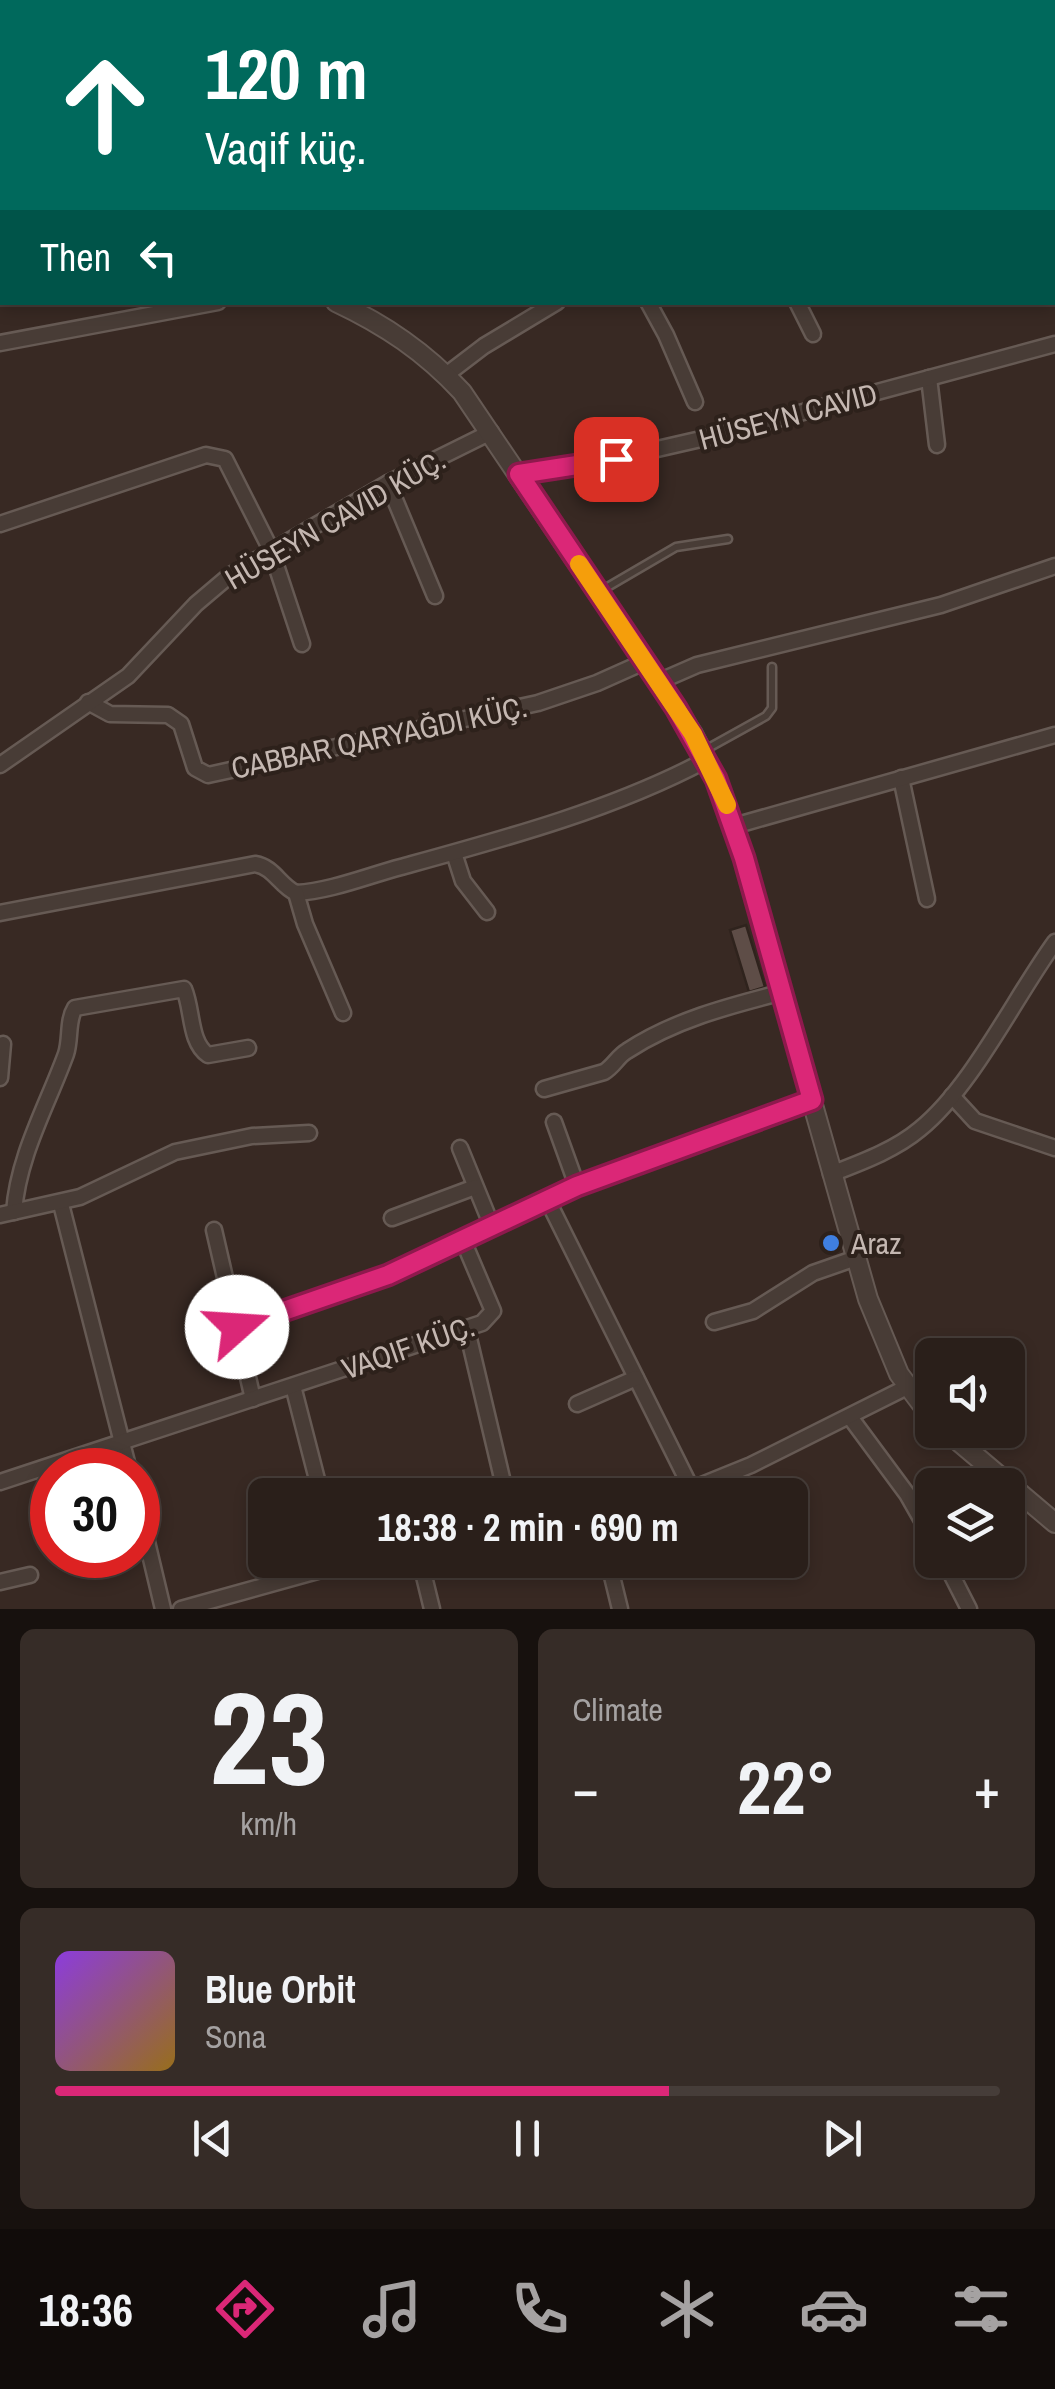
<!DOCTYPE html>
<html lang="en">
<head>
<meta charset="utf-8">
<style>
	:root { --surface:#2a1f1a; --page:#362c27; --text:#f1f3f6; --muted:#a5a2a2; --line:#463d39; --accent:#db2777 }
	body { margin:0; font-family:"Archivo Narrow",sans-serif; background:var(--page); color:var(--text); height:100vh; display:flex; flex-direction:column; font-size:38px; white-space:nowrap }
	* { box-sizing:border-box; margin:0 }
	p { font-size:32px; color:var(--muted) }
	.icon { flex:none; width:55px; height:55px; fill:none; stroke:currentColor; stroke-width:2; stroke-linecap:round; stroke-linejoin:round }
	.map { position:relative; height:1609px; overflow:hidden }
	.panel { display:flex; flex-direction:column; gap:20px; padding:20px; background:#17110e; flex:1 }
	.panel>* { flex:none }
	.hud { position:absolute; left:0px; top:0px; width:1055px; height:305px; box-shadow:0 5px 15px #0003,0 0 0 2px var(--line); background:#00695c; color:#fff; overflow:hidden }
	.controls { position:absolute; left:915px; top:1338px; display:grid; gap:20px }
	.controls a { display:grid; place-items:center; width:110px; height:110px; border-radius:15px; background:var(--surface); box-shadow:0 5px 15px #0003,0 0 0 2px var(--line); font-size:50px }
	.speed { position:absolute; left:30px; top:1448px; display:flex; gap:20px; font-size:50px; font-weight:700; text-align:center }
	.speed>* { display:grid; place-content:center; width:130px; height:130px; border-radius:50%; background:var(--surface); box-shadow:0 5px 15px #0003,0 0 0 2px var(--line); line-height:1 }
	.speed .limit { border:15px solid #d22; background:#fff; color:#111 }
	.pin { position:absolute; display:grid; place-items:center; width:85px; height:85px; color:#fff; margin:-42px; border-radius:20px; box-shadow:0 5px 15px #0006 }
	.me { position:absolute; width:110px; margin:-55px; rotate:71deg; stroke-linejoin:round; filter:drop-shadow(0 0 8px #0008) }
	.turn { display:flex; align-items:center; gap:35px; height:210px; padding:0 40px; font-size:45px }
	.turn .icon { width:130px; height:130px; stroke-width:2.5 }
	.turn b { display:block; font-size:70px; line-height:85px }
	.then { display:flex; align-items:center; height:95px; padding:0 40px; background:#0003; gap:20px; font-size:38px }
	.big { font-size:75px; font-weight:700; line-height:1.1 }
	.panel .card { flex:1; display:flex; flex-direction:column; justify-content:center; gap:15px; min-width:0; padding:0 35px; border-radius:15px; background:var(--page) }
	.panel .dial { align-items:center; gap:0 }
	.dial b { font-size:130px; line-height:1 }
	.song { display:flex; align-items:center; gap:30px }
	.cover { width:120px; height:120px; border-radius:15px; background:linear-gradient(135deg,hsl(270 70% 55%),hsl(40 70% 35%)) }
	.played { height:10px; border-radius:5px; background:linear-gradient(90deg,var(--accent) 65%,var(--line) 65%) }
	.keys { display:flex; justify-content:space-around; direction:ltr }
	.heat { display:flex; justify-content:space-between; align-items:center; font-size:55px; direction:ltr }
	.panel .tiles { flex:1; display:grid; gap:20px; grid-template-columns:1fr 1fr }
	.card:last-child { grid-column:span 2 }
	.trip { position:absolute; left:248px; top:1478px; width:560px; height:100px; border-radius:15px; background:var(--surface); box-shadow:0 5px 15px #0003,0 0 0 2px var(--line); font-weight:700; line-height:100px; text-align:center }
	.dock { display:flex; height:160px; justify-content:space-around; align-items:center; background:#110c0a; color:var(--muted) }
	.dock .icon { width:70px; height:70px }
	.dock .active { color:var(--accent) }
	.dock b { font-size:45px; color:var(--text) }
	.map>svg:first-child { display:block }
	.building { fill:#5e4d47; stroke:#2f231d; stroke-width:2.5 }
	.lines { fill:none; stroke-linecap:round; stroke-linejoin:round }
	.service-casing { stroke:#665a54; stroke-width:11 }
	.minor-casing { stroke:#665a54; stroke-width:19 }
	.tertiary-casing { stroke:#665a54; stroke-width:22 }
	.service { stroke:#483c36; stroke-width:6 }
	.minor { stroke:#483c36; stroke-width:14 }
	.tertiary { stroke:#483c36; stroke-width:18 }
	.route-casing { stroke:#8e194d; stroke-width:25 }
	.route { stroke:#db2777; stroke-width:18 }
	.slow { stroke:#f59e0b; stroke-width:18 }
	.shop-dot { fill:#3f7fe0; stroke:#2d211b; stroke-width:4 }
	.labels { text-anchor:middle; dominant-baseline:central; stroke-width:8; stroke-linejoin:round; paint-order:stroke }
	.street-label { font-size:30px; fill:#c4b7b1; stroke:#2d211b }
	.poi-label { font-size:30px; fill:#c4b7b1; stroke:#2d211b; text-anchor:start }
</style>
</head>
<body>
<div class="map">
<svg width="1055" height="1609" viewBox="0 0 1055 1609">
	<rect width="100%" height="100%" fill="#382923"/>
	<polygon class="building" points="746,925 765,987 749,992 730,930"/>
	<g class="lines">
		<defs>
			<g id="service">
				<polyline points="599,592 676,547 728,539"/>
				<polyline points="703,751 766,716 772,708 772,667"/>
			</g>
			<g id="minor">
				<polyline points="311,0 311,2"/>
				<polyline points="330,2 337,0"/>
				<polyline points="486,2 487,0"/>
				<polyline points="705,2 706,0"/>
				<polyline points="1052,75 1055,73"/>
				<polyline points="0,204 2,204"/>
				<polyline points="648,302 666,335 695,402"/>
				<polyline points="797,302 813,334"/>
				<polyline points="0,343 218,302"/>
				<polyline points="446,375 484,346 557,302"/>
				<polyline points="929,378 937,445"/>
				<polyline points="519,473 583,466 714,436 1055,344"/>
				<polyline points="388,483 435,596"/>
				<polyline points="0,524 206,455 225,459 271,550 302,644"/>
				<polyline points="658,682 697,665 941,605 1055,566"/>
				<polyline points="88,702 110,714 168,715 181,724 195,768 208,775 538,703 597,683 644,662"/>
				<polyline points="0,765 128,676 196,604 229,576 388,483 491,432"/>
				<polyline points="901,778 927,899"/>
				<polyline points="734,826 1055,735"/>
				<polyline points="454,853 463,881 487,912"/>
				<path d="M296,893C331,891 367,876 401,867C503,839 612,810 706,760"/>
				<path d="M0,913L255,864C274,867 280,886 296,893L305,924L343,1013"/>
				<polyline points="0,1078 3,1044"/>
				<path d="M544,1089L604,1072C614,1066 618,1056 627,1051C674,1020 729,1006 783,992"/>
				<polyline points="952,1096 975,1121 1055,1148"/>
				<polyline points="554,1122 577,1186"/>
				<polyline points="460,1148 491,1224"/>
				<path d="M831,1174C862,1162 895,1150 920,1129C972,1087 1015,997 1055,942"/>
				<polyline points="547,1199 692,1490"/>
				<polyline points="61,1204 129,1470"/>
				<path d="M14,1212C18,1156 47,1106 66,1054C71,1039 67,1021 75,1008L184,989C193,1010 189,1042 208,1055L248,1048"/>
				<polyline points="0,1215 80,1197 175,1152 252,1136 309,1133"/>
				<polyline points="392,1218 475,1187"/>
				<polyline points="214,1230 253,1399"/>
				<polyline points="714,1322 753,1311 813,1273 856,1258"/>
				<polyline points="237,1327 388,1275 462,1238"/>
				<polyline points="467,1330 506,1495"/>
				<polyline points="293,1386 321,1495"/>
				<polyline points="577,1404 636,1378"/>
				<polyline points="850,1417 907,1494 932,1538"/>
				<polyline points="0,1482 482,1323 493,1311 462,1238 577,1186 811,1100"/>
				<polyline points="677,1495 751,1465 907,1387"/>
				<polyline points="138,1504 163,1609"/>
				<polyline points="420,1560 432,1609"/>
				<polyline points="608,1560 620,1609"/>
				<polyline points="944,1560 969,1609"/>
				<polyline points="0,1582 30,1575"/>
				<polyline points="181,1609 357,1560"/>
			</g>
			<g id="tertiary">
				<polyline points="11,0 13,2"/>
				<path d="M336,302C385,325 425,352 462,392L693,734L716,779L734,826L868,1299L899,1374L932,1418"/>
				<polyline points="945,1430 1055,1523"/>
			</g>
		</defs>
		<use href="#service" class="service-casing"/>
		<use href="#minor" class="minor-casing"/>
		<use href="#tertiary" class="tertiary-casing"/>
		<use href="#service" class="service"/>
		<use href="#minor" class="minor"/>
		<use href="#tertiary" class="tertiary"/>
	</g>
	<g class="lines">
		<defs>
			<polyline id="route" points="237,1327 388,1275 577,1186 812,1100 744,858 716,779 676,708 519,474 616,459"/>
		</defs>
		<use href="#route" class="route-casing"/>
		<use href="#route" class="route"/>
		<polyline class="slow" points="579,564 693,734 727,805"/>
	</g>
	<circle class="shop-dot" cx="831" cy="1243" r="10"/>
	<g class="labels">
		<g class="street-label">
			<text transform="translate(788 416) rotate(-15)">HÜSEYN CAVID</text>
			<text transform="translate(335 519) rotate(-30)">HÜSEYN CAVID KÜÇ.</text>
			<text transform="translate(379 737) rotate(-12)">CABBAR QARYAĞDI KÜÇ.</text>
			<text transform="translate(408 1347) rotate(-19)">VAQIF KÜÇ.</text>
		</g>
		<g class="poi-label">
			<text x="851" y="1243">Araz</text>
		</g>
	</g>
</svg>
<div class="controls">
<a><svg class="icon" aria-label="sound" viewBox="0 0 24 24"><path d="M4 9h4l5-4v14l-5-4H4zM17 9q2 3 0 6"/></svg></a>
<a><svg class="icon" aria-label="layers" viewBox="0 0 24 24"><path d="M12 4l9 5-9 5-9-5zM3 14l9 5 9-5"/></svg></a>
</div>
<div class="speed"><div class="limit">30</div></div>
<div class="pin" style="left:616px;top:459px;background:#d93025"><svg class="icon" aria-label="arrive" viewBox="0 0 24 24"><path d="M6 21V4h12l-3 4 3 4H6"/></svg></div>
<svg class="me" style="left:237px;top:1327px" viewBox="-20 -20 40 40"><circle r="19" fill="#fff"/><path d="M0-13L10 11 0 6-10 11z" fill="#db2777"/></svg>
<div class="trip">18:38 · 2 min · 690 m</div>
<div class="hud">
<div class="turn"><svg class="icon" aria-label="ahead" viewBox="0 0 24 24"><path d="M12 20V5M6 11l6-6 6 6"/></svg><div><b>120 m</b>Vaqif küç.</div></div>
<div class="then">Then<svg class="icon" aria-label="left" viewBox="0 0 24 24"><path d="M17 20v-9H6M10 6l-5 5 5 5"/></svg></div>
</div>
</div>
<section class="panel">
<div class="tiles">
<div class="card dial"><b>23</b><p>km/h</p></div>
<div class="card"><p>Climate</p>
<div class="heat"><a>−</a><b class="big">22°</b><a>+</a></div>
</div>
<div class="card">
<div class="song"><i class="cover"></i><div><b>Blue Orbit</b><p>Sona</p></div></div>
<div class="played"></div>
<div class="keys"><svg class="icon" aria-label="previous" viewBox="0 0 24 24"><path d="M18 5L8 12l10 7zM5 5v14"/></svg><svg class="icon" aria-label="pause" viewBox="0 0 24 24"><path d="M8 5v14M16 5v14"/></svg><svg class="icon" aria-label="next" viewBox="0 0 24 24"><path d="M6 5l10 7-10 7zM19 5v14"/></svg></div>
</div>
</div>
</section>
<nav class="dock">
<b>18:36</b>
<svg class="icon active" aria-label="directions" viewBox="0 0 24 24"><path d="M12 3l9 9-9 9-9-9zM9 14v-3h6M13 9l2 2-2 2"/></svg>
<svg class="icon" aria-label="music" viewBox="0 0 24 24"><path d="M9 18V5l10-2v13"/><circle cx="6" cy="18" r="3"/><circle cx="16" cy="16" r="3"/></svg>
<svg class="icon" aria-label="phone" viewBox="0 0 24 24"><path d="M5 4h4l2 5-3 2q2 4 5 5l2-3 5 2v4C11 20 4 13 5 4z"/></svg>
<svg class="icon" aria-label="climate" viewBox="0 0 24 24"><path d="M12 3v18M4 7l16 10M4 17L20 7"/></svg>
<svg class="icon" aria-label="car" viewBox="0 0 24 24"><path d="M5 17H2v-5l4-1 3-4h7l3 4 3 1v5h-3M9 17h6M6 11h13"/><circle cx="7" cy="17" r="2"/><circle cx="17" cy="17" r="2"/></svg>
<svg class="icon" aria-label="filters" viewBox="0 0 24 24"><path d="M4 7h16M4 17h16"/><circle cx="9" cy="7" r="2"/><circle cx="15" cy="17" r="2"/></svg>
</nav>
</body>
</html>
